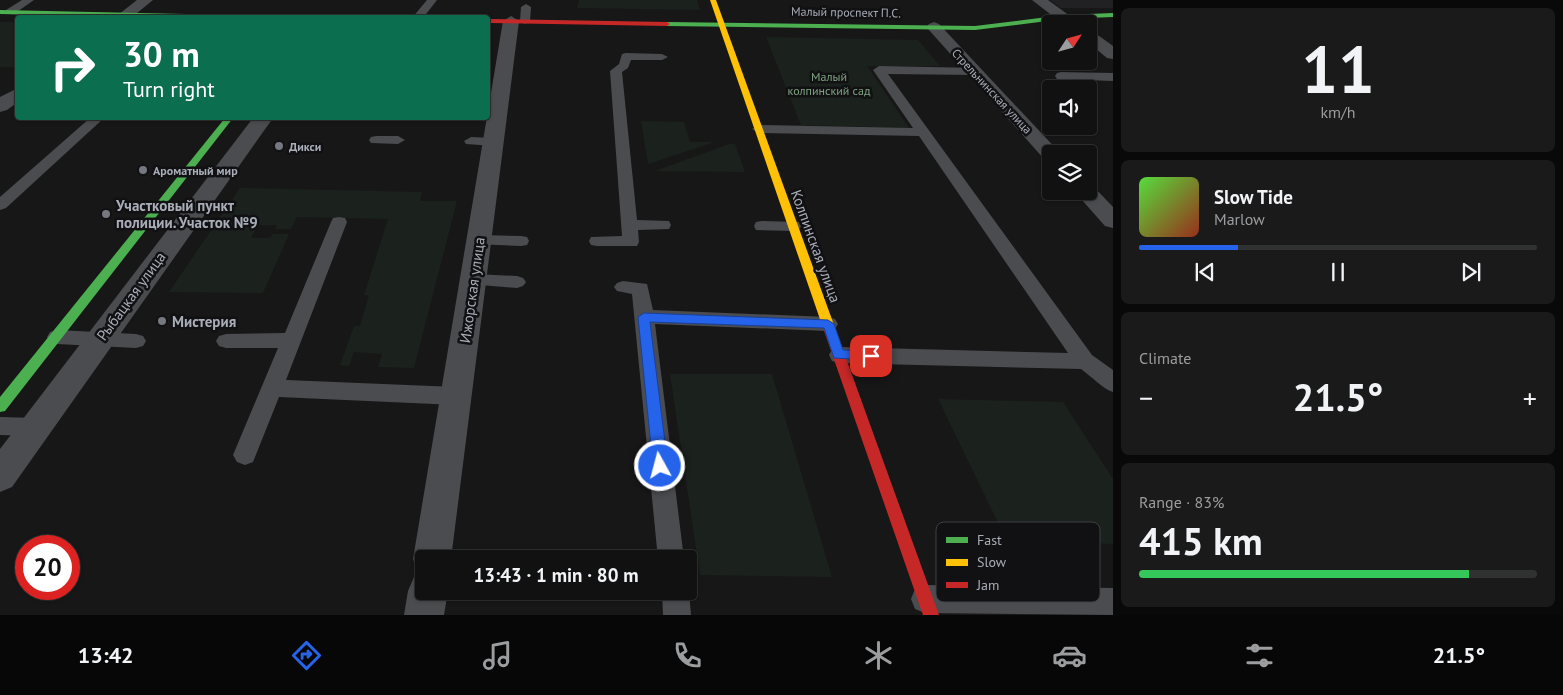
<!DOCTYPE html>
<html lang="en">
<head>
<meta charset="utf-8">
<style>
	:root { --surface:#111; --page:#1a1a1a; --text:#f1f3f6; --muted:#9c9d9f; --line:#303131; --accent:#2563eb }
	body { margin:0; font-family:"PT Sans",sans-serif; background:var(--page); color:var(--text); height:100vh; display:flex; flex-direction:column; font-size:19px; white-space:nowrap }
	* { box-sizing:border-box; margin:0 }
	p { font-size:16px; color:var(--muted) }
	.icon { flex:none; width:28px; height:28px; fill:none; stroke:currentColor; stroke-width:2; stroke-linecap:round; stroke-linejoin:round }
	.map { position:relative; flex:1; overflow:hidden }
	.drawer { display:flex; flex-direction:column; gap:8px; padding:8px; background:#090909; width:450px }
	.drawer>* { flex:none }
	.guide { position:absolute; left:15px; top:15px; width:475px; height:105px; border-radius:5px; box-shadow:0 1px 4px #0004,0 0 0 1px var(--line); background:#0b6e4f; color:#fff; overflow:hidden }
	.needle { width:32px; rotate:54deg }
	.tools { position:absolute; left:1042px; top:15px; display:grid; gap:10px }
	.tools a { display:grid; place-items:center; width:55px; height:55px; border-radius:5px; background:var(--surface); box-shadow:0 1px 4px #0004,0 0 0 1px var(--line); font-size:25px }
	.speed { position:absolute; left:15px; top:535px; display:flex; gap:10px; font-size:25px; font-weight:700; text-align:center }
	.speed>* { display:grid; place-content:center; width:65px; height:65px; border-radius:50%; background:var(--surface); box-shadow:0 1px 4px #0004,0 0 0 1px var(--line); line-height:1 }
	.speed .limit { border:8px solid #d22; background:#fff; color:#111 }
	.pin { position:absolute; display:grid; place-items:center; width:42px; height:42px; color:#fff; margin:-21px; border-radius:10px; box-shadow:0 2px 8px #0006 }
	.me { position:absolute; width:55px; margin:-28px; rotate:353deg; stroke-linejoin:round; filter:drop-shadow(0 0 4px #0008) }
	.turn { display:flex; align-items:center; gap:18px; height:105px; padding:0 25px; font-size:22px }
	.turn .icon { width:65px; height:65px; stroke-width:2.5 }
	.turn b { display:block; font-size:35px; line-height:42px }
	.big { font-size:38px; font-weight:800; line-height:1.1 }
	.drawer .widget { flex:1; display:flex; flex-direction:column; justify-content:center; gap:8px; min-width:0; padding:0 18px; border-radius:8px; background:var(--page) }
	.drawer .dial { align-items:center; gap:0 }
	.dial b { font-size:65px; line-height:1 }
	.song { display:flex; align-items:center; gap:15px }
	.cover { width:60px; height:60px; border-radius:8px; background:linear-gradient(135deg,hsl(110 70% 55%),hsl(10 70% 35%)) }
	.played { height:5px; border-radius:2px; background:linear-gradient(90deg,var(--accent) 25%,var(--line) 25%) }
	.keys { display:flex; justify-content:space-around; direction:ltr }
	.heat { display:flex; justify-content:space-between; align-items:center; font-size:28px; direction:ltr }
	.charge { height:8px; border-radius:4px; background:linear-gradient(90deg,#34c759 83%,var(--line) 0) }
	.trip { position:absolute; left:415px; top:550px; width:282px; height:50px; border-radius:5px; background:var(--surface); box-shadow:0 1px 4px #0004,0 0 0 1px var(--line); font-weight:800; line-height:50px; text-align:center }
	.tabs { display:flex; height:80px; justify-content:space-around; align-items:center; background:#070707; color:var(--muted) }
	.tabs .icon { width:35px; height:35px }
	.tabs .selected { color:var(--accent) }
	.tabs b { font-size:22px; color:var(--text) }
	main { display:flex; flex:1; min-height:0 }
	.map>svg:first-child { display:block }
	.built { fill:#212124 }
	.green { fill:#1b211c }
	.lines { fill:none; stroke-linecap:round; stroke-linejoin:round }
	.lane { fill:#4b4c50; fill-rule:evenodd }
	.street { fill:#4b4c50; fill-rule:evenodd }
	.fast { fill:#4caf50; fill-rule:evenodd }
	.slow { fill:#ffc107; fill-rule:evenodd }
	.jam { fill:#c62828; fill-rule:evenodd }
	.route { fill:#2563eb; stroke:#184099 }
	.poi-dot { fill:#757880; stroke:#111113; stroke-width:2 }
	.labels { text-anchor:middle; dominant-baseline:central; stroke-width:5; stroke-linejoin:round; paint-order:stroke }
	.far-street-label { font-size:12px; fill:#a8adb8; stroke:#111113 }
	.far-park-label { font-size:12px; fill:#7fa381; stroke:#111113 }
	.far-poi-label { font-size:12px; font-weight:bold; fill:#a8adb8; stroke:#111113; text-anchor:start }
	.poi-label { font-size:15px; font-weight:bold; fill:#a8adb8; stroke:#111113; text-anchor:start }
	.street-label { font-size:15px; fill:#a8adb8; stroke:#111113 }
	.key { fill:#111113; stroke:#3e4045; stroke-width:1 }
	.key-label { font-size:14px; fill:#a8adb8 }
</style>
</head>
<body>
<main>
<div class="map">
<svg width="1113" height="615" viewBox="0 0 1113 615">
	<rect width="100%" height="100%" fill="#171717"/>
	<polygon class="built" points="1050,0 1113,0 1113,8 1061,8"/>
	<g class="green">
		<polygon points="579,0 697,0 700,10 577,8"/>
		<rect x="0" y="22" width="17" height="45"/>
		<polygon points="766,37 918,40 940,66 867,66 909,128 801,125"/>
		<polygon points="641,121 684,122 690,142 715,142 648,164"/>
		<polygon points="729,144 735,144 745,172 655,171"/>
		<polygon points="240,188 422,192 420,201 457,201 414,368 378,367 382,354 354,352 349,366 340,365 354,326 360,326 369,295 364,295 388,219 297,217 291,229 275,229 277,225 258,225 251,238 270,238 273,234 289,234 263,293 169,292"/>
		<polygon points="670,374 772,374 832,577 700,575"/>
		<polygon points="938,399 1063,402 1113,479 1113,544 1007,541"/>
	</g>
	<g class="lines">
		<g class="lane">
			<polygon points="22,0 34,0 14,14 6,14 6,10"/>
			<polygon points="427,0 437,0 423,18 412,18"/>
			<polygon points="526,4 531,7 530,21 525,24 520,21 521,7"/>
			<polygon points="626,53 662,54 668,57 662,60 631,60 628,68 622,72 637,220 669,221 671,225 669,229 638,230 639,242 637,246 597,246 591,245 589,241 591,237 622,236 610,71 619,64 622,54"/>
			<path d="M879,66L978,68L980,71L974,75L888,74L1092,355L1113,370V392C1103,389 1091,376 1081,369L839,363L832,361L829,355L832,349L839,347L1068,353L919,136L759,133L752,129L759,125L913,128L873,70Z"/>
			<polygon points="1061,72 1113,73 1113,81 1057,79 1055,76 1057,73"/>
			<polygon points="90,118 104,118 6,208 0,210 0,197"/>
			<polygon points="376,136 398,136 405,140 398,144 371,143 369,140 371,137"/>
			<polygon points="471,137 494,138 501,142 494,146 466,144 464,141"/>
			<polygon points="339,217 345,218 347,222 286,380 456,387 464,390 467,396 464,402 456,405 279,397 253,462 245,465 237,462 233,455 278,348 226,348 219,346 216,341 219,336 226,334 285,333 331,222 333,218"/>
			<polygon points="762,221 799,222 801,226 799,230 793,231 756,230 754,226 756,222"/>
			<polygon points="480,235 521,236 527,237 529,241 527,245 521,246 474,244 472,240 474,236"/>
			<polygon points="474,274 517,276 523,278 526,282 523,286 517,288 468,284 465,280 468,276"/>
			<polygon points="623,281 647,284 653,310 828,317 835,319 838,324 835,329 828,331 655,324 684,559 658,559 632,294 617,291 614,287 617,283"/>
			<polygon points="57,330 136,334 143,336 146,341 143,346 136,348 57,344 50,342 47,337 50,332"/>
			<polygon points="0,417 36,418 44,420 47,427 44,434 36,436 0,435"/>
			<polygon points="925,585 1113,588 1113,615 925,613 915,609 911,599 915,589"/>
			<polygon points="662,591 689,591 691,615 663,615"/>
		</g>
		<g class="street">
			<polygon points="137,0 153,0 131,18 114,18"/>
			<polygon points="1032,0 1048,0 1081,24 1063,24"/>
			<polygon points="511,16 519,21 451,559 424,559 424,591 448,591 444,615 404,615 408,591 414,577 422,574 418,573 413,559 503,21"/>
			<polygon points="934,22 939,24 1061,154 1051,154 1051,161 1044,159 929,30 926,27 929,24"/>
			<polygon points="1089,31 1095,33 1113,46 1113,59 1107,58 1089,43"/>
			<polygon points="18,88 18,102 7,110 0,112 0,97"/>
			<polygon points="253,118 273,118 12,487 0,492 0,449"/>
			<polygon points="1089,185 1093,186 1113,207 1113,228 1105,226 1074,191 1089,191"/>
		</g>
		<g class="fast">
			<polygon points="0,10 278,16 281,18 170,18 0,14"/>
			<polygon points="1113,13 1113,17 1063,19 975,30 667,26 664,24 667,22 975,26 1063,15"/>
			<polygon points="225,118 233,118 5,411 0,412 0,397"/>
		</g>
		<polygon class="slow" points="710,0 716,0 834,325 832,328 824,328 822,325"/>
		<g class="jam">
			<polygon points="488,19 667,22 670,24 667,26 488,23"/>
			<polygon points="828,321 832,322 834,325 939,615 923,615 822,325 824,322"/>
		</g>
	</g>
	<polygon class="route" points="644,313 828,320 834,324 843,350 871,351 877,356 871,360 834,358 824,328 650,322 668,466 666,470 660,472 655,470 653,466 638,317"/>
	<g class="poi-dot">
		<circle cx="279" cy="146" r="5"/>
		<circle cx="143" cy="170" r="5"/>
		<circle cx="106" cy="214" r="5"/>
		<circle cx="162" cy="321" r="5"/>
	</g>
	<g class="labels">
		<g class="far-street-label">
			<text transform="translate(846 12) rotate(1)">Малый проспект П.С.</text>
			<text transform="translate(992 91) rotate(47)">Стрельнинская улица</text>
		</g>
		<g class="far-park-label">
			<text x="829" y="76">Малый<tspan x="829" dy="14">колпинский сад</tspan></text>
		</g>
		<g class="far-poi-label">
			<text x="289" y="146">Дикси</text>
			<text x="153" y="170">Ароматный мир</text>
		</g>
		<g class="poi-label">
			<text x="116" y="205">Участковый пункт<tspan x="116" dy="17">полиции. Участок №9</tspan></text>
			<text x="172" y="321">Мистерия</text>
		</g>
		<g class="street-label">
			<text transform="translate(816 246) rotate(70)">Колпинская улица</text>
			<text transform="translate(472 290) rotate(-82)">Ижорская улица</text>
			<text transform="translate(131 296) rotate(-54)">Рыбацкая улица</text>
		</g>
	</g>
	<rect x="936" y="522" width="164" height="80" rx="8" class="key"/>
	<rect x="946" y="537" width="22" height="6" fill="#4caf50"/>
	<rect x="946" y="559" width="22" height="7" fill="#ffc107"/>
	<rect x="946" y="582" width="22" height="6" fill="#c62828"/>
	<g class="key-label">
		<text x="977" y="545">Fast</text>
		<text x="977" y="567">Slow</text>
		<text x="977" y="590">Jam</text>
	</g>
</svg>
<div class="tools">
<a><svg class="needle" viewBox="-14 -14 28 28"><path d="M0-13l5 13h-10z" fill="#e53935"/><path d="M0 13l5-13h-10z" fill="#9c9d9f"/></svg></a>
<a><svg class="icon" aria-label="sound" viewBox="0 0 24 24"><path d="M4 9h4l5-4v14l-5-4H4zM17 9q2 3 0 6"/></svg></a>
<a><svg class="icon" aria-label="layers" viewBox="0 0 24 24"><path d="M12 4l9 5-9 5-9-5zM3 14l9 5 9-5"/></svg></a>
</div>
<div class="speed"><div class="limit">20</div></div>
<div class="pin" style="left:871px;top:356px;background:#d93025"><svg class="icon" aria-label="arrive" viewBox="0 0 24 24"><path d="M6 21V4h12l-3 4 3 4H6"/></svg></div>
<svg class="me" style="left:660px;top:466px" viewBox="-20 -20 40 40"><circle r="17" fill="#2563eb" stroke="#fff" stroke-width="3"/><path d="M0-11L8 9 0 5-8 9z" fill="#fff"/></svg>
<div class="trip">13:43 · 1 min · 80 m</div>
<div class="guide">
<div class="turn"><svg class="icon" aria-label="right" viewBox="0 0 24 24"><path d="M7 20v-9h11M14 6l5 5-5 5"/></svg><div><b>30 m</b>Turn right</div></div>
</div>
</div>
<section class="drawer">
<div class="widget dial"><b>11</b><p>km/h</p></div>
<div class="widget">
<div class="song"><i class="cover"></i><div><b>Slow Tide</b><p>Marlow</p></div></div>
<div class="played"></div>
<div class="keys"><svg class="icon" aria-label="previous" viewBox="0 0 24 24"><path d="M18 5L8 12l10 7zM5 5v14"/></svg><svg class="icon" aria-label="pause" viewBox="0 0 24 24"><path d="M8 5v14M16 5v14"/></svg><svg class="icon" aria-label="next" viewBox="0 0 24 24"><path d="M6 5l10 7-10 7zM19 5v14"/></svg></div>
</div>
<div class="widget"><p>Climate</p>
<div class="heat"><a>−</a><b class="big">21.5°</b><a>+</a></div>
</div>
<div class="widget"><p>Range · 83%</p><b class="big">415 km</b><div class="charge"></div></div>
</section>
</main>
<nav class="tabs">
<b>13:42</b>
<svg class="icon selected" aria-label="directions" viewBox="0 0 24 24"><path d="M12 3l9 9-9 9-9-9zM9 14v-3h6M13 9l2 2-2 2"/></svg>
<svg class="icon" aria-label="music" viewBox="0 0 24 24"><path d="M9 18V5l10-2v13"/><circle cx="6" cy="18" r="3"/><circle cx="16" cy="16" r="3"/></svg>
<svg class="icon" aria-label="phone" viewBox="0 0 24 24"><path d="M5 4h4l2 5-3 2q2 4 5 5l2-3 5 2v4C11 20 4 13 5 4z"/></svg>
<svg class="icon" aria-label="climate" viewBox="0 0 24 24"><path d="M12 3v18M4 7l16 10M4 17L20 7"/></svg>
<svg class="icon" aria-label="car" viewBox="0 0 24 24"><path d="M5 17H2v-5l4-1 3-4h7l3 4 3 1v5h-3M9 17h6M6 11h13"/><circle cx="7" cy="17" r="2"/><circle cx="17" cy="17" r="2"/></svg>
<svg class="icon" aria-label="filters" viewBox="0 0 24 24"><path d="M4 7h16M4 17h16"/><circle cx="9" cy="7" r="2"/><circle cx="15" cy="17" r="2"/></svg>
<b>21.5°</b>
</nav>
</body>
</html>
